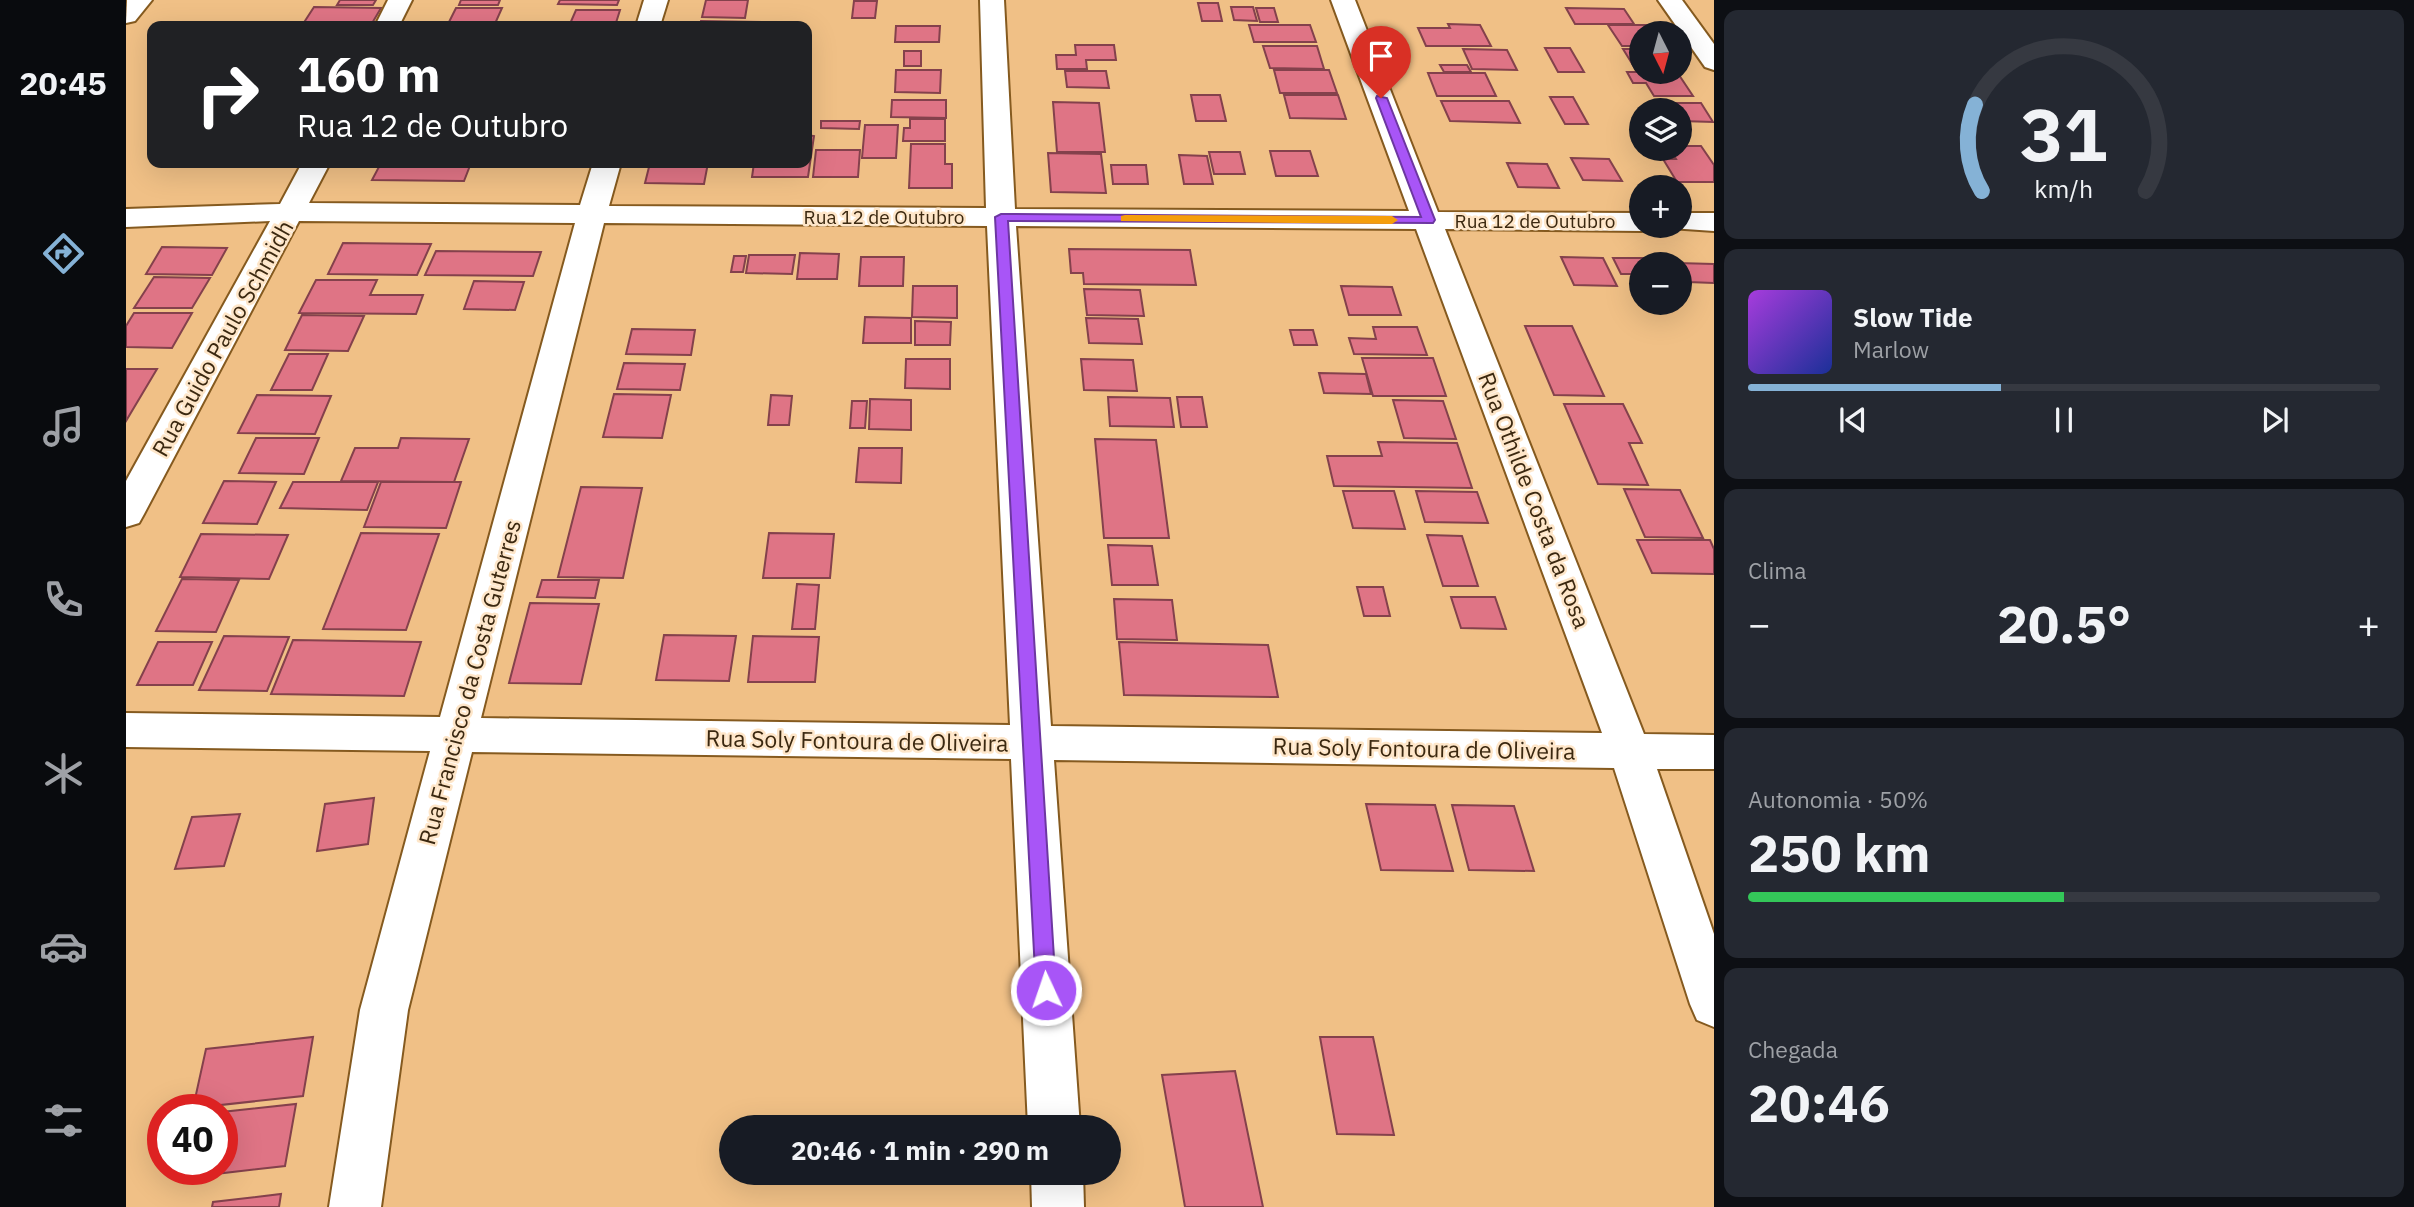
<!DOCTYPE html>
<html lang="pt">
<head>
<meta charset="utf-8">
<style>
	:root { --surface:#171b24; --page:#242831; --text:#f1f3f6; --muted:#9ea1a6; --line:#363941; --accent:#85b2d6 }
	body { margin:0; font-family:"IBM Plex Sans",sans-serif; background:var(--page); color:var(--text); height:100vh; display:flex; flex-direction:column; font-size:26px; white-space:nowrap }
	* { box-sizing:border-box; margin:0 }
	p { font-size:23px; color:var(--muted) }
	.icon { flex:none; width:38px; height:38px; fill:none; stroke:currentColor; stroke-width:2; stroke-linecap:round; stroke-linejoin:round }
	.map { position:relative; flex:1; overflow:hidden }
	.panel { display:flex; flex-direction:column; gap:10px; padding:10px; background:#0d0f14; width:700px }
	.panel>* { flex:none }
	.hud { position:absolute; left:21px; top:21px; width:665px; height:147px; border-radius:14px; box-shadow:0 7px 28px #0002; background:#202124; color:#fff; overflow:hidden }
	.needle { width:46px; rotate:174deg }
	.fabs { position:absolute; left:1503px; top:21px; display:grid; gap:14px }
	.fabs a { display:grid; place-items:center; width:63px; height:63px; border-radius:50%; background:var(--surface); box-shadow:0 7px 28px #0002; font-size:35px }
	.speed { position:absolute; left:21px; top:1094px; display:flex; gap:14px; font-size:35px; font-weight:700; text-align:center }
	.speed>* { display:grid; place-content:center; width:91px; height:91px; border-radius:50%; background:var(--surface); box-shadow:0 7px 28px #0002; line-height:1 }
	.speed .limit { border:10px solid #d22; background:#fff; color:#111 }
	.pin { position:absolute; display:grid; place-items:center; width:60px; height:60px; color:#fff; margin:-72px -30px; border-radius:50% 50% 50% 0; rotate:-45deg; box-shadow:0 0 7px #0007 }
	.pin .icon { rotate:45deg }
	.me { position:absolute; width:77px; margin:-38px; rotate:357deg; stroke-linejoin:round; filter:drop-shadow(0 0 5px #0008) }
	.turn { display:flex; align-items:center; gap:24px; height:147px; padding:0 35px; font-size:32px }
	.turn .icon { width:91px; height:91px; stroke-width:2.5 }
	.turn b { display:block; font-size:49px; line-height:60px }
	.big { font-size:52px; font-weight:700; line-height:1.1 }
	.panel .card { flex:1; display:flex; flex-direction:column; justify-content:center; gap:10px; min-width:0; padding:0 24px; border-radius:14px; background:var(--page) }
	.panel .dial { align-items:center; gap:0 }
	.dial svg { height:182px; overflow:visible; fill:none; stroke:var(--line); stroke-width:7; stroke-linecap:round; text-anchor:middle }
	.dial text { fill:var(--text); stroke:none }
	.song { display:flex; align-items:center; gap:21px }
	.cover { width:84px; height:84px; border-radius:10px; background:linear-gradient(135deg,hsl(280 70% 55%),hsl(230 70% 35%)) }
	.played { height:7px; border-radius:4px; background:linear-gradient(90deg,var(--accent) 40%,var(--line) 40%) }
	.keys { display:flex; justify-content:space-around; direction:ltr }
	.heat { display:flex; justify-content:space-between; align-items:center; font-size:38px; direction:ltr }
	.charge { height:10px; border-radius:5px; background:linear-gradient(90deg,#34c759 50%,var(--line) 0) }
	.trip { position:absolute; left:593px; top:1115px; width:402px; height:70px; border-radius:35px; background:var(--surface); box-shadow:0 7px 28px #0002; font-weight:700; line-height:70px; text-align:center }
	main { display:flex; flex:1; min-height:0 }
	.dock { display:flex; flex-direction:column; width:126px; justify-content:space-around; align-items:center; background:#090b0e; color:var(--muted) }
	.dock .icon { width:49px; height:49px }
	.dock .active { color:var(--accent) }
	.dock b { font-size:32px; color:var(--text) }
	.map>svg:first-child { display:block }
	.building { fill:#df7485; stroke:#84414c; stroke-width:2 }
	.lines { fill:none; stroke-linecap:round; stroke-linejoin:round }
	.minor-casing { stroke:#855a1f; stroke-width:4 }
	.minor { fill:#fff; fill-rule:evenodd }
	.route { fill:#a855f7; stroke:#6d37a1; stroke-width:2 }
	.slow { fill:#f59e0b }
	.labels { text-anchor:middle; dominant-baseline:central; stroke-width:5; stroke-linejoin:round; paint-order:stroke }
	.far-street-label { font-size:19px; fill:#3b2810; stroke:#fee6c9 }
	.street-label { font-size:23px; fill:#3b2810; stroke:#fee6c9 }
</style>
</head>
<body>
<main>
<nav class="dock">
<b>20:45</b>
<svg class="icon active" aria-label="directions" viewBox="0 0 24 24"><path d="M12 3l9 9-9 9-9-9zM9 14v-3h6M13 9l2 2-2 2"/></svg>
<svg class="icon" aria-label="music" viewBox="0 0 24 24"><path d="M9 18V5l10-2v13"/><circle cx="6" cy="18" r="3"/><circle cx="16" cy="16" r="3"/></svg>
<svg class="icon" aria-label="phone" viewBox="0 0 24 24"><path d="M5 4h4l2 5-3 2q2 4 5 5l2-3 5 2v4C11 20 4 13 5 4z"/></svg>
<svg class="icon" aria-label="climate" viewBox="0 0 24 24"><path d="M12 3v18M4 7l16 10M4 17L20 7"/></svg>
<svg class="icon" aria-label="car" viewBox="0 0 24 24"><path d="M5 17H2v-5l4-1 3-4h7l3 4 3 1v5h-3M9 17h6M6 11h13"/><circle cx="7" cy="17" r="2"/><circle cx="17" cy="17" r="2"/></svg>
<svg class="icon" aria-label="filters" viewBox="0 0 24 24"><path d="M4 7h16M4 17h16"/><circle cx="9" cy="7" r="2"/><circle cx="15" cy="17" r="2"/></svg>
</nav>
<div class="map">
<svg width="1588" height="1207" viewBox="0 0 1588 1207">
	<rect width="100%" height="100%" fill="#f0c086"/>
	<g class="building">
		<polygon points="214,0 250,0 247,5 211,5"/>
		<polygon points="335,0 374,0 372,5 333,5"/>
		<polygon points="434,0 493,0 491,5 432,4"/>
		<polygon points="580,0 622,0 619,18 576,17"/>
		<polygon points="728,1 751,1 749,18 726,18"/>
		<polygon points="1072,3 1092,3 1096,21 1076,21"/>
		<polygon points="188,7 255,8 245,25 177,24"/>
		<polygon points="1105,7 1127,7 1131,21 1108,20"/>
		<polygon points="330,8 376,8 368,26 321,26"/>
		<polygon points="1130,8 1148,8 1152,22 1134,22"/>
		<polygon points="1440,8 1498,9 1508,24 1449,24"/>
		<polygon points="450,10 494,10 489,26 443,26"/>
		<polygon points="575,21 635,22 635,26 574,26"/>
		<polygon points="1322,24 1354,25 1365,46 1300,46 1292,28 1324,28"/>
		<polygon points="1123,25 1184,25 1190,42 1128,42"/>
		<polygon points="1482,25 1529,25 1535,33 1516,33 1516,46 1496,46"/>
		<polygon points="770,26 814,26 813,42 769,42"/>
		<polygon points="949,45 988,45 990,60 960,60 961,69 931,69 930,55 950,55"/>
		<polygon points="1137,46 1191,46 1198,69 1144,68"/>
		<polygon points="1419,48 1444,48 1458,72 1432,72"/>
		<polygon points="1337,49 1381,50 1391,70 1346,69"/>
		<polygon points="1497,49 1516,49 1516,70 1510,70"/>
		<rect x="778" y="51" width="17" height="15"/>
		<polygon points="1314,65 1341,65 1345,72 1318,72"/>
		<polygon points="770,70 815,70 814,93 769,92"/>
		<polygon points="1148,70 1203,70 1211,93 1154,93"/>
		<polygon points="939,71 980,71 983,88 941,87"/>
		<polygon points="1501,72 1551,72 1567,96 1528,96 1520,83 1507,83"/>
		<polygon points="1302,73 1359,73 1370,96 1311,96"/>
		<polygon points="1065,95 1094,95 1100,121 1070,121"/>
		<polygon points="1158,95 1212,95 1220,119 1164,118"/>
		<polygon points="1424,97 1447,97 1462,124 1439,124"/>
		<polygon points="766,100 820,100 820,118 765,117"/>
		<polygon points="1315,101 1383,101 1394,123 1324,121"/>
		<polygon points="927,102 973,103 979,152 931,152"/>
		<polygon points="1543,103 1575,103 1587,122 1555,121 1554,110 1548,110"/>
		<polygon points="784,119 819,119 819,141 777,141 778,128 784,128"/>
		<polygon points="695,121 734,121 733,129 695,128"/>
		<polygon points="739,125 772,125 770,158 736,158"/>
		<polygon points="681,135 688,136 682,177 626,177 628,163 681,163"/>
		<polygon points="785,144 819,144 819,164 826,164 826,188 783,188"/>
		<polygon points="1554,146 1575,146 1588,165 1588,182 1551,182 1537,159 1550,159 1544,149 1554,149"/>
		<polygon points="690,150 734,150 732,177 687,177"/>
		<polygon points="1144,151 1184,151 1192,176 1150,176"/>
		<polygon points="1083,152 1114,152 1119,174 1088,174"/>
		<polygon points="922,153 975,154 980,193 925,192"/>
		<polygon points="1053,155 1081,156 1087,184 1058,184"/>
		<polygon points="1445,158 1483,159 1496,181 1457,180"/>
		<polygon points="255,163 345,163 338,181 246,180"/>
		<polygon points="524,163 582,163 578,184 519,183"/>
		<polygon points="1381,163 1421,164 1433,188 1392,187"/>
		<polygon points="985,165 1020,165 1022,184 987,184"/>
		<polygon points="217,243 305,244 291,275 202,274"/>
		<polygon points="36,247 101,248 86,275 20,274"/>
		<polygon points="943,249 1064,250 1070,285 958,284 957,273 945,273"/>
		<polygon points="310,251 415,252 407,276 299,275"/>
		<polygon points="674,253 713,254 711,279 671,279"/>
		<polygon points="623,255 669,255 666,274 620,273"/>
		<polygon points="608,256 620,256 617,272 605,272"/>
		<polygon points="735,257 778,257 777,286 733,286"/>
		<polygon points="1435,257 1477,258 1491,286 1448,285"/>
		<polygon points="1487,258 1533,258 1536,264 1516,264 1516,274 1495,274"/>
		<polygon points="1551,263 1588,264 1588,283 1562,282"/>
		<polygon points="28,277 84,278 66,308 8,308"/>
		<polygon points="190,280 251,280 244,295 297,295 290,314 173,313"/>
		<polygon points="348,281 398,282 389,310 338,309"/>
		<polygon points="787,286 831,286 831,318 786,317"/>
		<polygon points="1215,286 1266,287 1275,315 1223,315"/>
		<polygon points="958,289 1014,290 1018,316 961,315"/>
		<polygon points="8,313 66,313 46,348 0,347 0,326"/>
		<polygon points="176,315 238,316 222,351 159,350"/>
		<polygon points="739,317 785,318 785,343 737,343"/>
		<polygon points="960,318 1012,319 1016,344 963,343"/>
		<polygon points="789,321 825,322 824,345 789,345"/>
		<polygon points="1399,326 1446,326 1478,396 1428,395"/>
		<polygon points="1247,327 1291,327 1301,355 1228,354 1223,338 1250,339"/>
		<polygon points="506,329 569,330 565,355 500,354"/>
		<polygon points="1164,330 1187,330 1191,345 1168,345"/>
		<polygon points="163,354 202,354 186,390 145,390"/>
		<polygon points="1236,358 1307,358 1320,396 1247,396"/>
		<polygon points="780,359 824,359 824,389 779,388"/>
		<polygon points="955,359 1007,360 1011,391 958,390"/>
		<polygon points="498,363 559,364 554,390 491,389"/>
		<polygon points="0,369 31,369 0,421"/>
		<polygon points="1193,373 1240,374 1245,394 1198,393"/>
		<polygon points="488,394 545,395 536,438 477,437"/>
		<polygon points="131,395 205,396 189,434 112,433"/>
		<polygon points="645,395 666,396 663,425 642,425"/>
		<polygon points="982,397 1044,398 1048,427 984,426"/>
		<polygon points="1051,397 1076,397 1081,427 1055,427"/>
		<polygon points="744,399 785,400 785,430 743,429"/>
		<polygon points="1267,400 1317,401 1330,439 1278,438"/>
		<polygon points="726,401 741,401 739,428 724,428"/>
		<polygon points="1438,404 1497,404 1516,443 1503,443 1522,485 1472,484"/>
		<polygon points="130,438 193,438 178,474 113,473"/>
		<polygon points="275,438 343,439 328,482 215,481 229,448 272,448"/>
		<polygon points="969,439 1030,440 1043,538 978,538"/>
		<polygon points="1252,442 1331,443 1346,488 1208,486 1201,456 1256,456"/>
		<polygon points="733,448 776,448 775,483 730,482"/>
		<polygon points="98,481 150,482 131,524 77,523"/>
		<polygon points="167,482 252,482 241,510 154,508"/>
		<polygon points="255,482 335,482 320,528 238,527"/>
		<polygon points="455,487 516,488 497,578 432,577"/>
		<polygon points="1498,489 1554,490 1577,538 1519,537"/>
		<polygon points="1217,491 1268,491 1279,529 1227,528"/>
		<polygon points="1290,491 1351,492 1362,523 1299,522"/>
		<polygon points="235,533 313,534 280,630 197,629"/>
		<polygon points="643,533 708,534 704,578 637,578"/>
		<polygon points="75,534 162,535 143,579 54,577"/>
		<polygon points="1301,535 1336,536 1352,586 1317,586"/>
		<polygon points="1511,540 1584,540 1588,549 1588,574 1526,573"/>
		<polygon points="982,545 1026,546 1032,585 986,585"/>
		<polygon points="56,579 113,580 90,632 30,631"/>
		<polygon points="416,580 473,580 469,598 411,597"/>
		<polygon points="671,584 693,585 689,629 666,629"/>
		<polygon points="1231,587 1257,587 1264,616 1238,616"/>
		<polygon points="1325,597 1369,597 1380,629 1335,628"/>
		<polygon points="988,599 1046,600 1051,640 991,639"/>
		<polygon points="404,603 473,604 455,684 383,683"/>
		<polygon points="538,635 610,636 603,681 530,680"/>
		<polygon points="98,636 163,637 141,691 73,690"/>
		<polygon points="627,636 693,637 689,682 622,682"/>
		<polygon points="167,640 295,642 278,696 145,694"/>
		<polygon points="32,642 86,642 67,685 11,685"/>
		<polygon points="993,642 1142,645 1152,697 998,695"/>
		<polygon points="248,798 242,844 191,851 199,804"/>
		<polygon points="1240,804 1309,805 1327,871 1255,870"/>
		<polygon points="1326,805 1388,806 1408,871 1343,870"/>
		<polygon points="114,814 98,866 49,869 66,817"/>
		<polygon points="187,1037 177,1096 67,1108 80,1049"/>
		<polygon points="1194,1037 1247,1037 1268,1135 1211,1134"/>
		<polygon points="1109,1071 1137,1207 1059,1207 1036,1075"/>
		<polygon points="170,1104 159,1166 72,1176 73,1169 96,1169 96,1112"/>
		<polygon points="155,1194 153,1207 86,1207 87,1202"/>
	</g>
	<g class="lines">
		<defs>
			<g id="minor">
				<polygon points="26,0 9,21 0,23 1,0"/>
				<polygon points="262,0 286,0 273,26 249,26"/>
				<polygon points="518,0 542,0 534,26 510,26"/>
				<path d="M854,0H878L889,209L1283,211L1205,0H1229L1312,212L1516,213V226H1528L1516,231L1319,229L1518,734L1588,735V769H1531L1588,934V1027L1571,1020L1564,1004L1488,768L928,760L954,1127H902L885,759L346,752L282,1010L255,1207H203L234,1010L304,751L0,747V713L314,717L449,223L173,221L18,514L13,523L0,527V481L144,221L0,227V209L154,204L176,163H204L183,203L454,205L467,163H495L483,206L860,208ZM478,223L861,226L884,725L355,718ZM890,226L1290,229L1476,733L925,726Z"/>
				<polygon points="1532,0 1556,0 1588,44 1588,70 1579,67"/>
				<polygon points="1554,213 1588,213 1588,231 1544,228 1542,226 1554,226"/>
				<polygon points="905,1172 957,1172 958,1207 906,1207"/>
			</g>
		</defs>
		<use href="#minor" class="minor-casing"/>
		<use href="#minor" class="minor"/>
	</g>
	<polygon class="route" points="1251,96 1261,98 1309,220 1307,223 882,221 930,990 927,996 920,999 913,996 910,990 869,217 875,214 1295,217 1250,98"/>
	<polygon class="slow" points="999,215 1266,216 1272,220 1266,224 995,221 995,216"/>
	<g class="labels">
		<g class="far-street-label">
			<text x="758" y="217">Rua 12 de Outubro</text>
			<text x="1409" y="221">Rua 12 de Outubro</text>
		</g>
		<g class="street-label">
			<text transform="translate(96 338) rotate(-61)">Rua Guido Paulo Schmidh</text>
			<text transform="translate(1409 500) rotate(69)">Rua Othilde Costa da Rosa</text>
			<text transform="translate(343 682) rotate(-75)">Rua Francisco da Costa Guterres</text>
			<text transform="translate(731 740) rotate(1)">Rua Soly Fontoura de Oliveira</text>
			<text transform="translate(1298 748) rotate(1)">Rua Soly Fontoura de Oliveira</text>
		</g>
	</g>
</svg>
<div class="fabs">
<a><svg class="needle" viewBox="-14 -14 28 28"><path d="M0-13l5 13h-10z" fill="#e53935"/><path d="M0 13l5-13h-10z" fill="#9ea1a6"/></svg></a>
<a><svg class="icon" aria-label="layers" viewBox="0 0 24 24"><path d="M12 4l9 5-9 5-9-5zM3 14l9 5 9-5"/></svg></a>
<a>+</a>
<a>−</a>
</div>
<div class="speed"><div class="limit">40</div></div>
<div class="pin" style="left:1255px;top:98px;background:#d93025"><svg class="icon" aria-label="arrive" viewBox="0 0 24 24"><path d="M6 21V4h12l-3 4 3 4H6"/></svg></div>
<svg class="me" style="left:920px;top:990px" viewBox="-20 -20 40 40"><circle r="17" fill="#a855f7" stroke="#fff" stroke-width="3"/><path d="M0-11L8 9 0 5-8 9z" fill="#fff"/></svg>
<div class="trip">20:46 · 1 min · 290 m</div>
<div class="hud">
<div class="turn"><svg class="icon" aria-label="right" viewBox="0 0 24 24"><path d="M7 20v-9h11M14 6l5 5-5 5"/></svg><div><b>160 m</b>Rua 12 de Outubro</div></div>
</div>
</div>
<section class="panel">
<div class="card dial"><svg viewBox="0 0 100 80">
<path d="M14 69A42 42 0 1 1 86 69"/>
<path d="M14 69A42 42 0 0 1 11 31" stroke="#85b2d6"/>
<text x="50" y="56" font-size="32" font-weight="700">31</text>
<text x="50" y="72" font-size="11">km/h</text>
</svg></div>
<div class="card">
<div class="song"><i class="cover"></i><div><b>Slow Tide</b><p>Marlow</p></div></div>
<div class="played"></div>
<div class="keys"><svg class="icon" aria-label="previous" viewBox="0 0 24 24"><path d="M18 5L8 12l10 7zM5 5v14"/></svg><svg class="icon" aria-label="pause" viewBox="0 0 24 24"><path d="M8 5v14M16 5v14"/></svg><svg class="icon" aria-label="next" viewBox="0 0 24 24"><path d="M6 5l10 7-10 7zM19 5v14"/></svg></div>
</div>
<div class="card"><p>Clima</p>
<div class="heat"><a>−</a><b class="big">20.5°</b><a>+</a></div>
</div>
<div class="card"><p>Autonomia · 50%</p><b class="big">250 km</b><div class="charge"></div></div>
<div class="card"><p>Chegada</p><b class="big">20:46</b></div>
</section>
</main>
</body>
</html>
